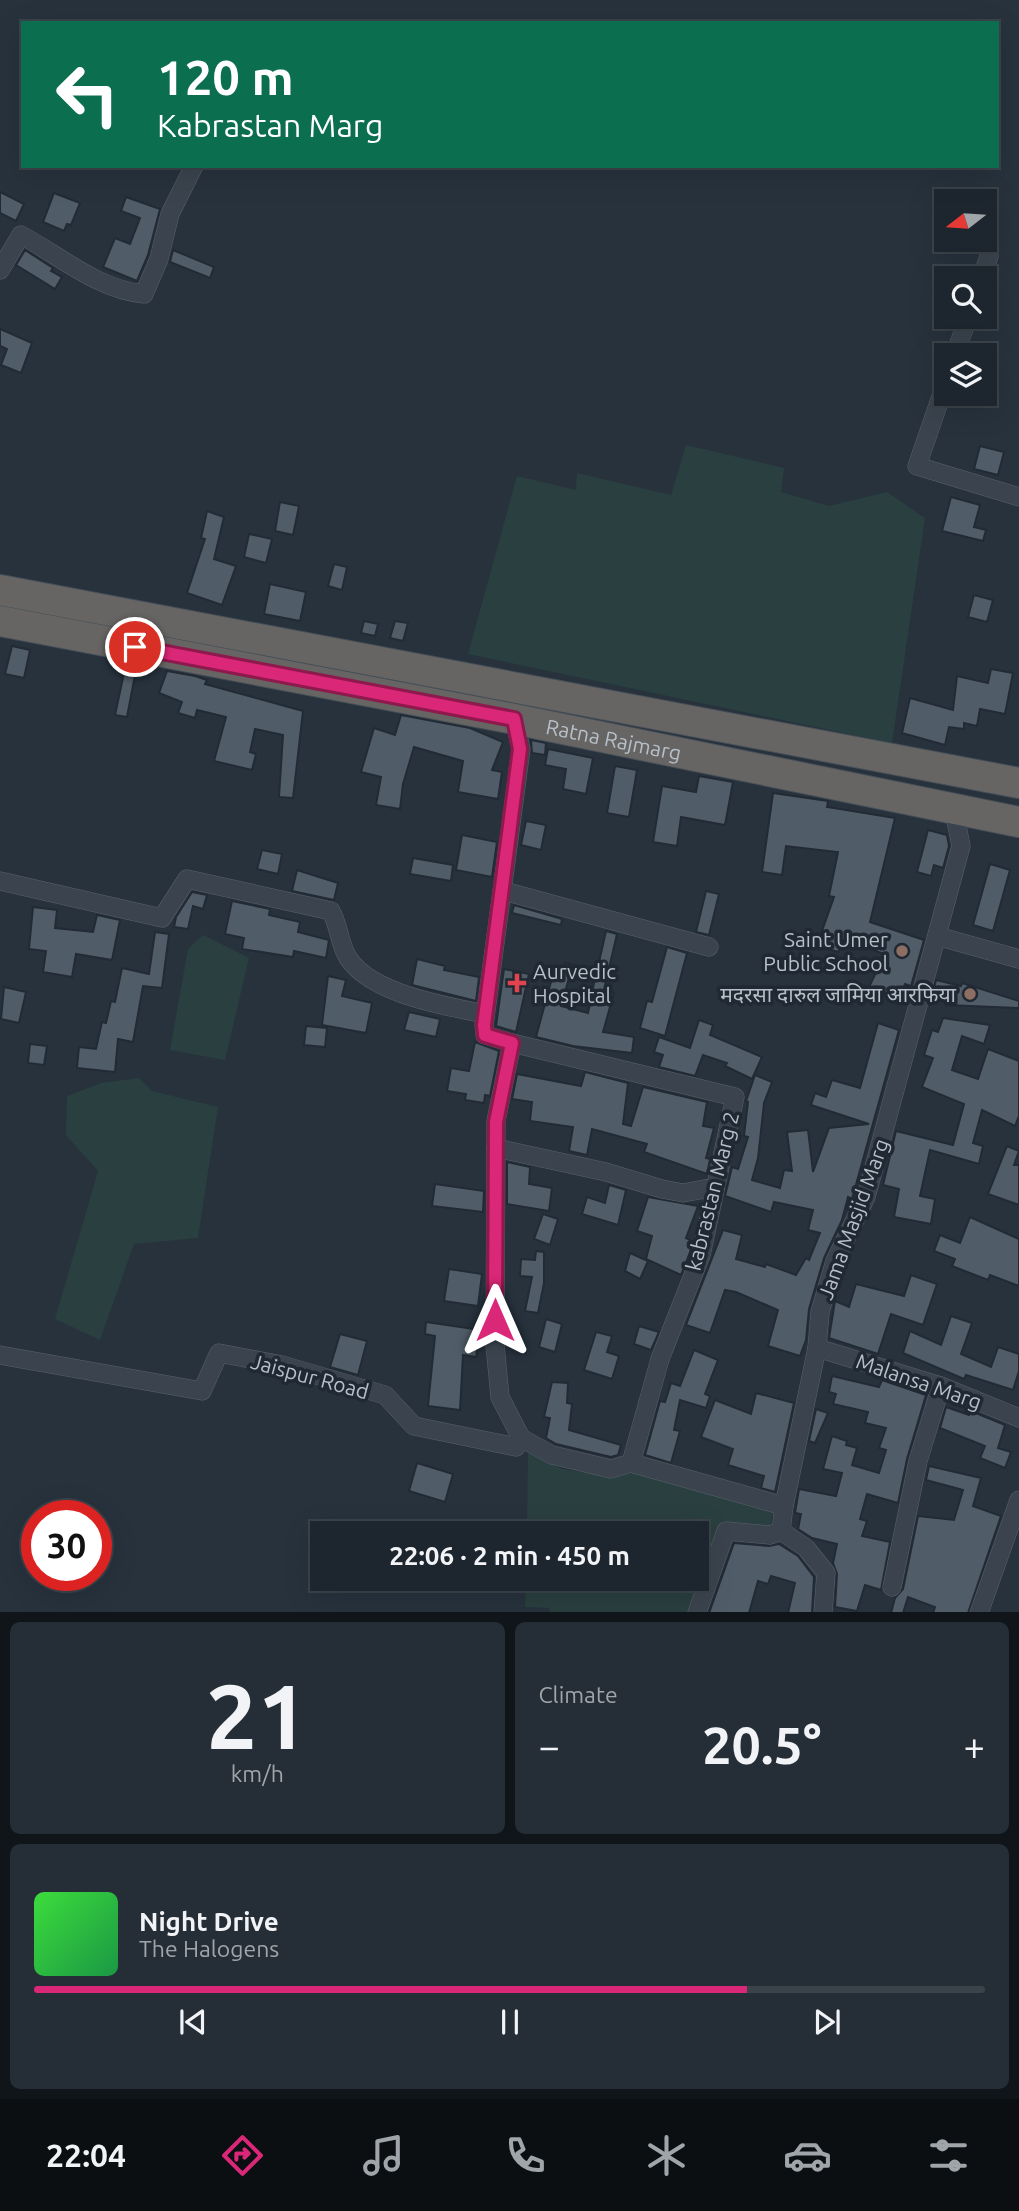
<!DOCTYPE html>
<html lang="en">
<head>
<meta charset="utf-8">
<style>
	:root { --surface:#1d262e; --page:#252e36; --text:#f1f3f6; --muted:#a0a5aa; --line:#3b434a; --accent:#db2777 }
	body { margin:0; font-family:Ubuntu,"Noto Sans Devanagari",sans-serif; background:var(--page); color:var(--text); height:100vh; display:flex; flex-direction:column; font-size:26px; white-space:nowrap }
	* { box-sizing:border-box; margin:0 }
	p { font-size:23px; color:var(--muted) }
	.icon { flex:none; width:38px; height:38px; fill:none; stroke:currentColor; stroke-width:2; stroke-linecap:round; stroke-linejoin:round }
	.map { position:relative; height:1612px; overflow:hidden }
	.details { display:flex; flex-direction:column; gap:10px; padding:10px; background:#101519; flex:1 }
	.details>* { flex:none }
	.top-card { position:absolute; left:21px; top:21px; width:978px; height:147px; border-radius:0px; box-shadow:0 7px 28px #0002,0 0 0 2px var(--line); background:#0b6e4f; color:#fff; overflow:hidden }
	.needle { width:46px; rotate:253deg }
	.controls { position:absolute; left:934px; top:189px; display:grid; gap:14px }
	.controls a { display:grid; place-items:center; width:63px; height:63px; border-radius:0px; background:var(--surface); box-shadow:0 7px 28px #0002,0 0 0 2px var(--line); font-size:35px }
	.speed { position:absolute; left:21px; top:1500px; display:flex; gap:14px; font-size:35px; font-weight:700; text-align:center }
	.speed>* { display:grid; place-content:center; width:91px; height:91px; border-radius:50%; background:var(--surface); box-shadow:0 7px 28px #0002,0 0 0 2px var(--line); line-height:1 }
	.speed .limit { border:10px solid #d22; background:#fff; color:#111 }
	.pin { position:absolute; display:grid; place-items:center; width:60px; height:60px; color:#fff; margin:-30px; border:4px solid #fff; border-radius:50%; box-shadow:0 2px 7px #0007 }
	.me { position:absolute; width:77px; margin:-38px; rotate:0deg; stroke-linejoin:round; filter:drop-shadow(0 0 5px #0008) }
	.turn { display:flex; align-items:center; gap:24px; height:147px; padding:0 21px; font-size:32px }
	.turn .icon { width:91px; height:91px; stroke-width:2.5 }
	.turn b { display:block; font-size:49px; line-height:60px }
	.big { font-size:52px; font-weight:700; line-height:1.1 }
	.details .widget { flex:1; display:flex; flex-direction:column; justify-content:center; gap:10px; min-width:0; padding:0 24px; border-radius:10px; background:var(--page) }
	.details .dial { align-items:center; gap:0 }
	.dial b { font-size:91px; line-height:1 }
	.song { display:flex; align-items:center; gap:21px }
	.cover { width:84px; height:84px; border-radius:10px; background:linear-gradient(135deg,hsl(120 70% 55%),hsl(140 70% 35%)) }
	.played { height:7px; border-radius:4px; background:linear-gradient(90deg,var(--accent) 75%,var(--line) 75%) }
	.keys { display:flex; justify-content:space-around; direction:ltr }
	.heat { display:flex; justify-content:space-between; align-items:center; font-size:38px; direction:ltr }
	.details .tiles { flex:1; display:grid; gap:10px; grid-template-columns:1fr 1fr }
	.widget:last-child { grid-column:span 2 }
	.trip { position:absolute; left:310px; top:1521px; width:399px; height:70px; border-radius:0px; background:var(--surface); box-shadow:0 7px 28px #0002,0 0 0 2px var(--line); font-weight:700; line-height:70px; text-align:center }
	.tab-bar { display:flex; height:112px; justify-content:space-around; align-items:center; background:#0c0f12; color:var(--muted) }
	.tab-bar .icon { width:49px; height:49px }
	.tab-bar .on { color:var(--accent) }
	.tab-bar b { font-size:32px; color:var(--text) }
	.map>svg:first-child { display:block }
	.green { fill:#2a3f3f }
	.building { fill:#505d68; stroke:#222b35; stroke-width:2; fill-rule:evenodd }
	.lines { fill:none; stroke-linecap:round; stroke-linejoin:round }
	.minor-casing { stroke:#59626b; stroke-width:19 }
	.trunk-casing { stroke:#464f58; stroke-width:32 }
	.minor { stroke:#3b444e; stroke-width:18 }
	.trunk { stroke:#666563; stroke-width:30 }
	.route-casing { stroke:#8e194d; stroke-width:18 }
	.route { stroke:#db2777; stroke-width:12 }
	.education-dot { fill:#8d6e63; stroke:#202933; stroke-width:2.5 }
	.health-dot { fill:#e0444e; stroke:#202933; stroke-width:2.5 }
	.labels { text-anchor:middle; dominant-baseline:central; stroke-width:7; stroke-linejoin:round; paint-order:stroke }
	.street-label { font-size:21px; fill:#b7bfc8; stroke:#202933 }
	.poi-label { font-size:21px; fill:#b7bfc8; stroke:#202933; text-anchor:end }
</style>
</head>
<body>
<div class="map">
<svg width="1019" height="1613" viewBox="0 0 1019 1613">
	<rect width="100%" height="100%" fill="#27323d"/>
	<g class="green">
		<polygon points="686,445 784,468 781,492 829,506 887,492 925,518 892,743 468,654 517,476 576,490 577,473 671,495"/>
		<polygon points="203,935 249,958 225,1060 170,1050 188,949"/>
		<polygon points="139,1078 152,1091 218,1107 198,1238 134,1244 100,1340 55,1319 98,1171 66,1135 67,1096 101,1083"/>
		<polygon points="528,1452 562,1469 614,1477 644,1470 774,1506 769,1531 724,1526 692,1612 550,1613 549,1608 525,1607 526,1579 696,1578 696,1533 527,1533"/>
	</g>
	<g class="building">
		<polygon points="0,192 24,204 16,221 0,213"/>
		<polygon points="54,193 80,203 71,225 67,224 64,231 43,222"/>
		<polygon points="126,197 160,209 148,255 137,281 103,267 115,238 130,244 140,218 121,211"/>
		<polygon points="25,250 53,268 51,271 62,277 55,289 16,265"/>
		<polygon points="173,250 214,267 210,278 170,262"/>
		<polygon points="0,329 32,343 21,373 1,365 7,349 0,346"/>
		<polygon points="980,446 1004,452 998,475 974,469"/>
		<polygon points="951,497 980,505 974,527 986,530 983,541 942,531"/>
		<polygon points="280,502 299,506 293,535 275,531"/>
		<polygon points="207,511 224,517 214,559 236,566 222,605 187,593 205,539 201,538"/>
		<polygon points="249,534 272,539 266,563 244,557"/>
		<polygon points="334,564 347,567 342,590 328,586"/>
		<polygon points="270,584 306,592 300,621 264,614"/>
		<polygon points="974,595 993,600 987,622 968,617"/>
		<polygon points="364,621 378,624 375,636 361,633"/>
		<polygon points="395,621 408,623 403,641 390,638"/>
		<polygon points="12,646 30,650 24,678 5,674"/>
		<polygon points="991,669 1013,673 1005,714 980,709 977,726 964,723 964,729 949,727 945,745 902,733 910,698 953,710 957,676 988,683"/>
		<polygon points="167,671 195,676 207,680 205,684 303,711 293,798 279,797 283,735 255,729 250,752 256,754 252,770 214,761 226,717 197,710 195,718 178,713 182,702 159,693"/>
		<polygon points="124,673 135,675 127,717 115,715"/>
		<polygon points="401,715 470,728 503,742 492,770 502,772 498,799 458,792 463,761 414,747 403,784 400,809 376,805 381,777 361,772 374,728 395,735"/>
		<polygon points="531,740 546,743 545,755 532,753"/>
		<polygon points="548,749 593,758 586,794 563,789 566,769 545,765"/>
		<polygon points="615,766 637,770 629,817 607,813"/>
		<polygon points="699,776 733,782 725,825 681,817 677,846 653,842 662,786 696,792"/>
		<polygon points="773,793 828,801 827,807 895,818 870,922 924,940 911,986 905,984 900,998 868,989 885,954 843,940 838,952 817,945 834,897 829,896 838,852 786,846 782,875 762,872"/>
		<polygon points="526,821 546,825 541,850 521,845"/>
		<polygon points="928,830 947,835 949,846 943,868 934,865 931,876 917,872"/>
		<polygon points="462,835 497,842 492,877 456,870"/>
		<polygon points="262,850 282,854 278,874 257,869"/>
		<polygon points="413,858 453,865 451,881 410,874"/>
		<polygon points="990,864 1010,870 993,931 973,925"/>
		<polygon points="297,870 338,883 334,900 292,891"/>
		<polygon points="706,891 719,894 709,935 696,932"/>
		<polygon points="192,892 207,895 203,909 193,906 188,929 174,927 176,917"/>
		<polygon points="232,901 270,909 269,915 300,922 298,932 329,940 326,958 294,951 293,957 242,949 244,938 225,934"/>
		<polygon points="514,905 562,919 561,925 512,913"/>
		<polygon points="33,907 57,910 55,928 93,932 97,915 120,920 112,960 76,954 72,977 43,972 46,951 29,949"/>
		<path d="M606,931L617,934L604,990L614,993L603,1032L634,1037L632,1053L573,1046L536,1037L555,967L564,970L566,963L597,971ZM569,978L594,983L588,1013L561,1006Z"/>
		<polygon points="155,932 169,934 162,988 143,986 133,1042 118,1039 115,1072 77,1068 79,1047 96,1049 102,1022 106,1023 111,1001 115,1002 122,968 149,974"/>
		<polygon points="667,947 687,953 665,1036 640,1028 647,1001 652,1002"/>
		<polygon points="417,959 445,966 444,970 479,977 476,1001 412,985"/>
		<polygon points="504,969 529,974 516,1032 496,1026"/>
		<polygon points="328,976 346,980 342,996 372,1003 366,1033 322,1025"/>
		<polygon points="936,980 961,986 962,983 1019,1001 1019,1008 947,1005 948,1001 932,996"/>
		<polygon points="4,987 26,992 19,1023 1,1019"/>
		<polygon points="409,1012 440,1019 436,1037 404,1030"/>
		<polygon points="943,1018 990,1025 984,1044 962,1036 952,1070 978,1079 988,1049 1019,1061 1019,1116 1015,1126 982,1110 973,1143 983,1146 979,1164 930,1150 920,1196 935,1199 931,1224 894,1217 899,1189 883,1185 896,1131 953,1145 964,1104 922,1087 933,1058 924,1055 932,1030 938,1032"/>
		<polygon points="699,1020 713,1025 710,1035 762,1057 752,1079 725,1066 727,1063 703,1055 695,1076 659,1067 663,1055 654,1052 659,1037 690,1048"/>
		<polygon points="878,1023 899,1030 852,1199 848,1197 842,1220 824,1258 809,1309 806,1340 800,1356 768,1346 778,1310 736,1292 725,1290 710,1333 686,1325 723,1230 742,1235 736,1259 765,1267 766,1264 796,1275 806,1258 809,1260 820,1233 808,1230 813,1210 774,1202 771,1212 725,1196 732,1167 738,1169 748,1137 744,1136 748,1102 746,1101 755,1075 772,1082 764,1103 758,1158 752,1180 780,1188 784,1170 792,1171 787,1132 808,1130 813,1172 829,1128 869,1124 811,1105 815,1093 826,1097 832,1080 860,1088"/>
		<polygon points="306,1026 327,1028 325,1047 304,1045"/>
		<polygon points="475,1042 499,1051 490,1096 485,1095 484,1103 465,1100 466,1094 447,1091 451,1068 469,1071"/>
		<polygon points="30,1044 47,1046 44,1065 28,1063"/>
		<polygon points="585,1072 628,1083 623,1124 631,1126 643,1087 707,1102 703,1126 714,1128 706,1158 710,1159 707,1174 644,1152 647,1144 592,1129 587,1155 569,1151 573,1127 530,1121 532,1102 512,1099 517,1074 581,1086"/>
		<polygon points="1007,1146 1019,1151 1014,1165 1019,1165 1019,1205 988,1194"/>
		<polygon points="507,1162 530,1167 529,1184 552,1188 549,1211 507,1204"/>
		<polygon points="435,1184 484,1191 483,1212 432,1206"/>
		<polygon points="609,1185 626,1190 618,1225 582,1214 587,1197 605,1203"/>
		<polygon points="648,1197 698,1206 686,1238 692,1241 690,1252 681,1275 646,1259 652,1236 637,1231"/>
		<polygon points="543,1214 558,1219 550,1245 534,1239"/>
		<polygon points="970,1217 1019,1239 1019,1286 990,1275 988,1280 952,1266 955,1259 934,1251 940,1235 960,1243"/>
		<polygon points="536,1251 544,1252 544,1283 538,1313 525,1311 532,1277 520,1276 521,1259 535,1260"/>
		<polygon points="630,1253 648,1261 640,1279 625,1271"/>
		<polygon points="449,1269 482,1274 478,1306 444,1301"/>
		<polygon points="911,1275 937,1284 923,1325 891,1314 878,1354 829,1338 835,1301 849,1307 856,1284 904,1296"/>
		<polygon points="951,1316 972,1323 961,1354 991,1367 998,1347 1019,1354 1019,1371 1013,1390 966,1375 964,1379 903,1353 910,1331 941,1345"/>
		<polygon points="546,1319 562,1324 555,1352 539,1347"/>
		<polygon points="426,1322 481,1330 476,1357 463,1355 460,1410 428,1406 435,1336 425,1334"/>
		<polygon points="639,1326 659,1332 651,1350 634,1344"/>
		<polygon points="596,1332 612,1336 607,1352 619,1356 612,1379 584,1370"/>
		<polygon points="340,1334 367,1341 358,1375 330,1367"/>
		<polygon points="694,1350 718,1360 705,1394 710,1396 706,1408 680,1400 674,1430 680,1431 671,1463 645,1455 660,1401 665,1402 671,1383 680,1386"/>
		<polygon points="832,1376 879,1387 882,1380 926,1395 907,1459 898,1503 867,1494 860,1519 867,1521 862,1536 890,1542 881,1590 865,1585 857,1611 835,1607 837,1574 833,1563 837,1544 812,1538 798,1529 801,1514 795,1513 799,1489 836,1496 842,1473 823,1469 832,1436 847,1441 846,1445 857,1448 852,1465 879,1473 886,1450 879,1448 886,1428 865,1423 868,1412 833,1404 836,1394 829,1392"/>
		<polygon points="552,1382 568,1383 567,1403 572,1404 569,1430 621,1445 618,1455 611,1457 556,1444 546,1438 550,1418 544,1417"/>
		<polygon points="756,1393 794,1403 775,1492 761,1488 764,1476 728,1465 733,1449 701,1437 715,1400 751,1414"/>
		<polygon points="946,1407 969,1415 971,1411 1005,1425 998,1448 1011,1452 1005,1468 980,1458 985,1446 940,1428"/>
		<polygon points="816,1409 828,1413 815,1443 809,1441"/>
		<polygon points="417,1463 453,1474 445,1502 409,1491"/>
		<polygon points="929,1466 981,1478 973,1506 1001,1516 968,1613 933,1613 935,1607 908,1597 903,1613 891,1613 895,1598 903,1589 918,1516 954,1520 963,1490 926,1480"/>
		<polygon points="734,1543 769,1546 779,1544 798,1556 814,1577 812,1613 788,1613 795,1583 771,1576 768,1584 758,1581 749,1613 709,1613"/>
	</g>
	<g class="lines">
		<defs>
			<g id="minor">
				<path d="M0,270L21,235C60,256 99,290 144,294L159,259L170,214L194,166"/>
				<polyline points="982,278 989,256"/>
				<polyline points="955,355 968,317"/>
				<polyline points="947,379 917,466 1019,497"/>
				<polyline points="514,719 521,749 484,1025 485,1035 512,1043 496,1121 495,1345 500,1397 521,1438"/>
				<path d="M0,881L162,918L187,879L331,911C338,924 339,938 345,952C363,993 446,1006 485,1014"/>
				<polyline points="504,891 709,947"/>
				<polyline points="937,936 1019,959"/>
				<polyline points="512,1043 735,1097 701,1255 660,1359 631,1463"/>
				<polyline points="496,1148 606,1172 662,1189 683,1193 715,1187"/>
				<polyline points="817,1348 941,1386 1019,1418"/>
				<polyline points="0,1355 202,1391 219,1353 282,1365 385,1395 414,1426 516,1447 521,1438 552,1455 611,1469 631,1463 784,1506"/>
				<polyline points="892,1587 918,1461 941,1386"/>
				<polyline points="697,1613 726,1531 770,1535 781,1531"/>
				<polyline points="823,1613 826,1573 806,1548 781,1531 784,1506 817,1348 820,1312 835,1261 866,1197 961,846 954,811"/>
				<polyline points="979,1613 1019,1500"/>
			</g>
			<g id="trunk">
				<polyline points="0,590 1019,783"/>
				<path id="s1" d="M0,621L514,719L1019,822"/>
			</g>
		</defs>
		<use href="#minor" class="minor-casing"/>
		<use href="#trunk" class="trunk-casing"/>
		<use href="#minor" class="minor"/>
		<use href="#trunk" class="trunk"/>
	</g>
	<g class="lines">
		<defs>
			<polyline id="route" points="135,647 514,719 520,749 484,1025 485,1035 512,1043 496,1122 495,1320"/>
		</defs>
		<use href="#route" class="route-casing"/>
		<use href="#route" class="route"/>
	</g>
	<g class="education-dot">
		<circle cx="902" cy="951" r="7"/>
		<circle cx="970" cy="994" r="7"/>
	</g>
	<path class="health-dot" d="M513.5 972.5h7v7h7v7h-7v7h-7v-7h-7v-7h7z"/>
	<g class="labels">
		<g class="street-label">
			<text stroke="none"><textPath href="#s1" startOffset="625">Ratna Rajmarg</textPath></text>
			<text transform="translate(712 1191) rotate(-76)">kabrastan Marg 2</text>
			<text transform="translate(853 1219) rotate(-70)">Jama Masjid Marg</text>
			<text transform="translate(310 1376) rotate(15)">Jaispur Road</text>
			<text transform="translate(919 1381) rotate(19)">Malansa Marg</text>
		</g>
		<g class="poi-label">
			<text x="888" y="939">Saint Umer<tspan x="888" dy="24">Public School</tspan></text>
			<text x="533" y="971" text-anchor="start">Aurvedic<tspan x="533" dy="24">Hospital</tspan></text>
			<text x="956" y="994">मदरसा दारुल जामिया आरफिया</text>
		</g>
	</g>
</svg>
<div class="controls">
<a><svg class="needle" viewBox="-14 -14 28 28"><path d="M0-13l5 13h-10z" fill="#e53935"/><path d="M0 13l5-13h-10z" fill="#a0a5aa"/></svg></a>
<a><svg class="icon" aria-label="search" viewBox="0 0 24 24"><circle cx="10" cy="10" r="6"/><path d="M15 15l6 6"/></svg></a>
<a><svg class="icon" aria-label="layers" viewBox="0 0 24 24"><path d="M12 4l9 5-9 5-9-5zM3 14l9 5 9-5"/></svg></a>
</div>
<div class="speed"><div class="limit">30</div></div>
<div class="pin" style="left:135px;top:647px;background:#d93025"><svg class="icon" aria-label="arrive" viewBox="0 0 24 24"><path d="M6 21V4h12l-3 4 3 4H6"/></svg></div>
<svg class="me" style="left:495px;top:1320px" viewBox="-20 -20 40 40"><path d="M0-17L14 15 0 8-14 15z" fill="#db2777" stroke="#fff" stroke-width="4"/></svg>
<div class="trip">22:06 · 2 min · 450 m</div>
<div class="top-card">
<div class="turn"><svg class="icon" aria-label="left" viewBox="0 0 24 24"><path d="M17 20v-9H6M10 6l-5 5 5 5"/></svg><div><b>120 m</b>Kabrastan Marg</div></div>
</div>
</div>
<section class="details">
<div class="tiles">
<div class="widget dial"><b>21</b><p>km/h</p></div>
<div class="widget"><p>Climate</p>
<div class="heat"><a>−</a><b class="big">20.5°</b><a>+</a></div>
</div>
<div class="widget">
<div class="song"><i class="cover"></i><div><b>Night Drive</b><p>The Halogens</p></div></div>
<div class="played"></div>
<div class="keys"><svg class="icon" aria-label="previous" viewBox="0 0 24 24"><path d="M18 5L8 12l10 7zM5 5v14"/></svg><svg class="icon" aria-label="pause" viewBox="0 0 24 24"><path d="M8 5v14M16 5v14"/></svg><svg class="icon" aria-label="next" viewBox="0 0 24 24"><path d="M6 5l10 7-10 7zM19 5v14"/></svg></div>
</div>
</div>
</section>
<nav class="tab-bar">
<b>22:04</b>
<svg class="icon on" aria-label="directions" viewBox="0 0 24 24"><path d="M12 3l9 9-9 9-9-9zM9 14v-3h6M13 9l2 2-2 2"/></svg>
<svg class="icon" aria-label="music" viewBox="0 0 24 24"><path d="M9 18V5l10-2v13"/><circle cx="6" cy="18" r="3"/><circle cx="16" cy="16" r="3"/></svg>
<svg class="icon" aria-label="phone" viewBox="0 0 24 24"><path d="M5 4h4l2 5-3 2q2 4 5 5l2-3 5 2v4C11 20 4 13 5 4z"/></svg>
<svg class="icon" aria-label="climate" viewBox="0 0 24 24"><path d="M12 3v18M4 7l16 10M4 17L20 7"/></svg>
<svg class="icon" aria-label="car" viewBox="0 0 24 24"><path d="M5 17H2v-5l4-1 3-4h7l3 4 3 1v5h-3M9 17h6M6 11h13"/><circle cx="7" cy="17" r="2"/><circle cx="17" cy="17" r="2"/></svg>
<svg class="icon" aria-label="filters" viewBox="0 0 24 24"><path d="M4 7h16M4 17h16"/><circle cx="9" cy="7" r="2"/><circle cx="15" cy="17" r="2"/></svg>
</nav>
</body>
</html>
